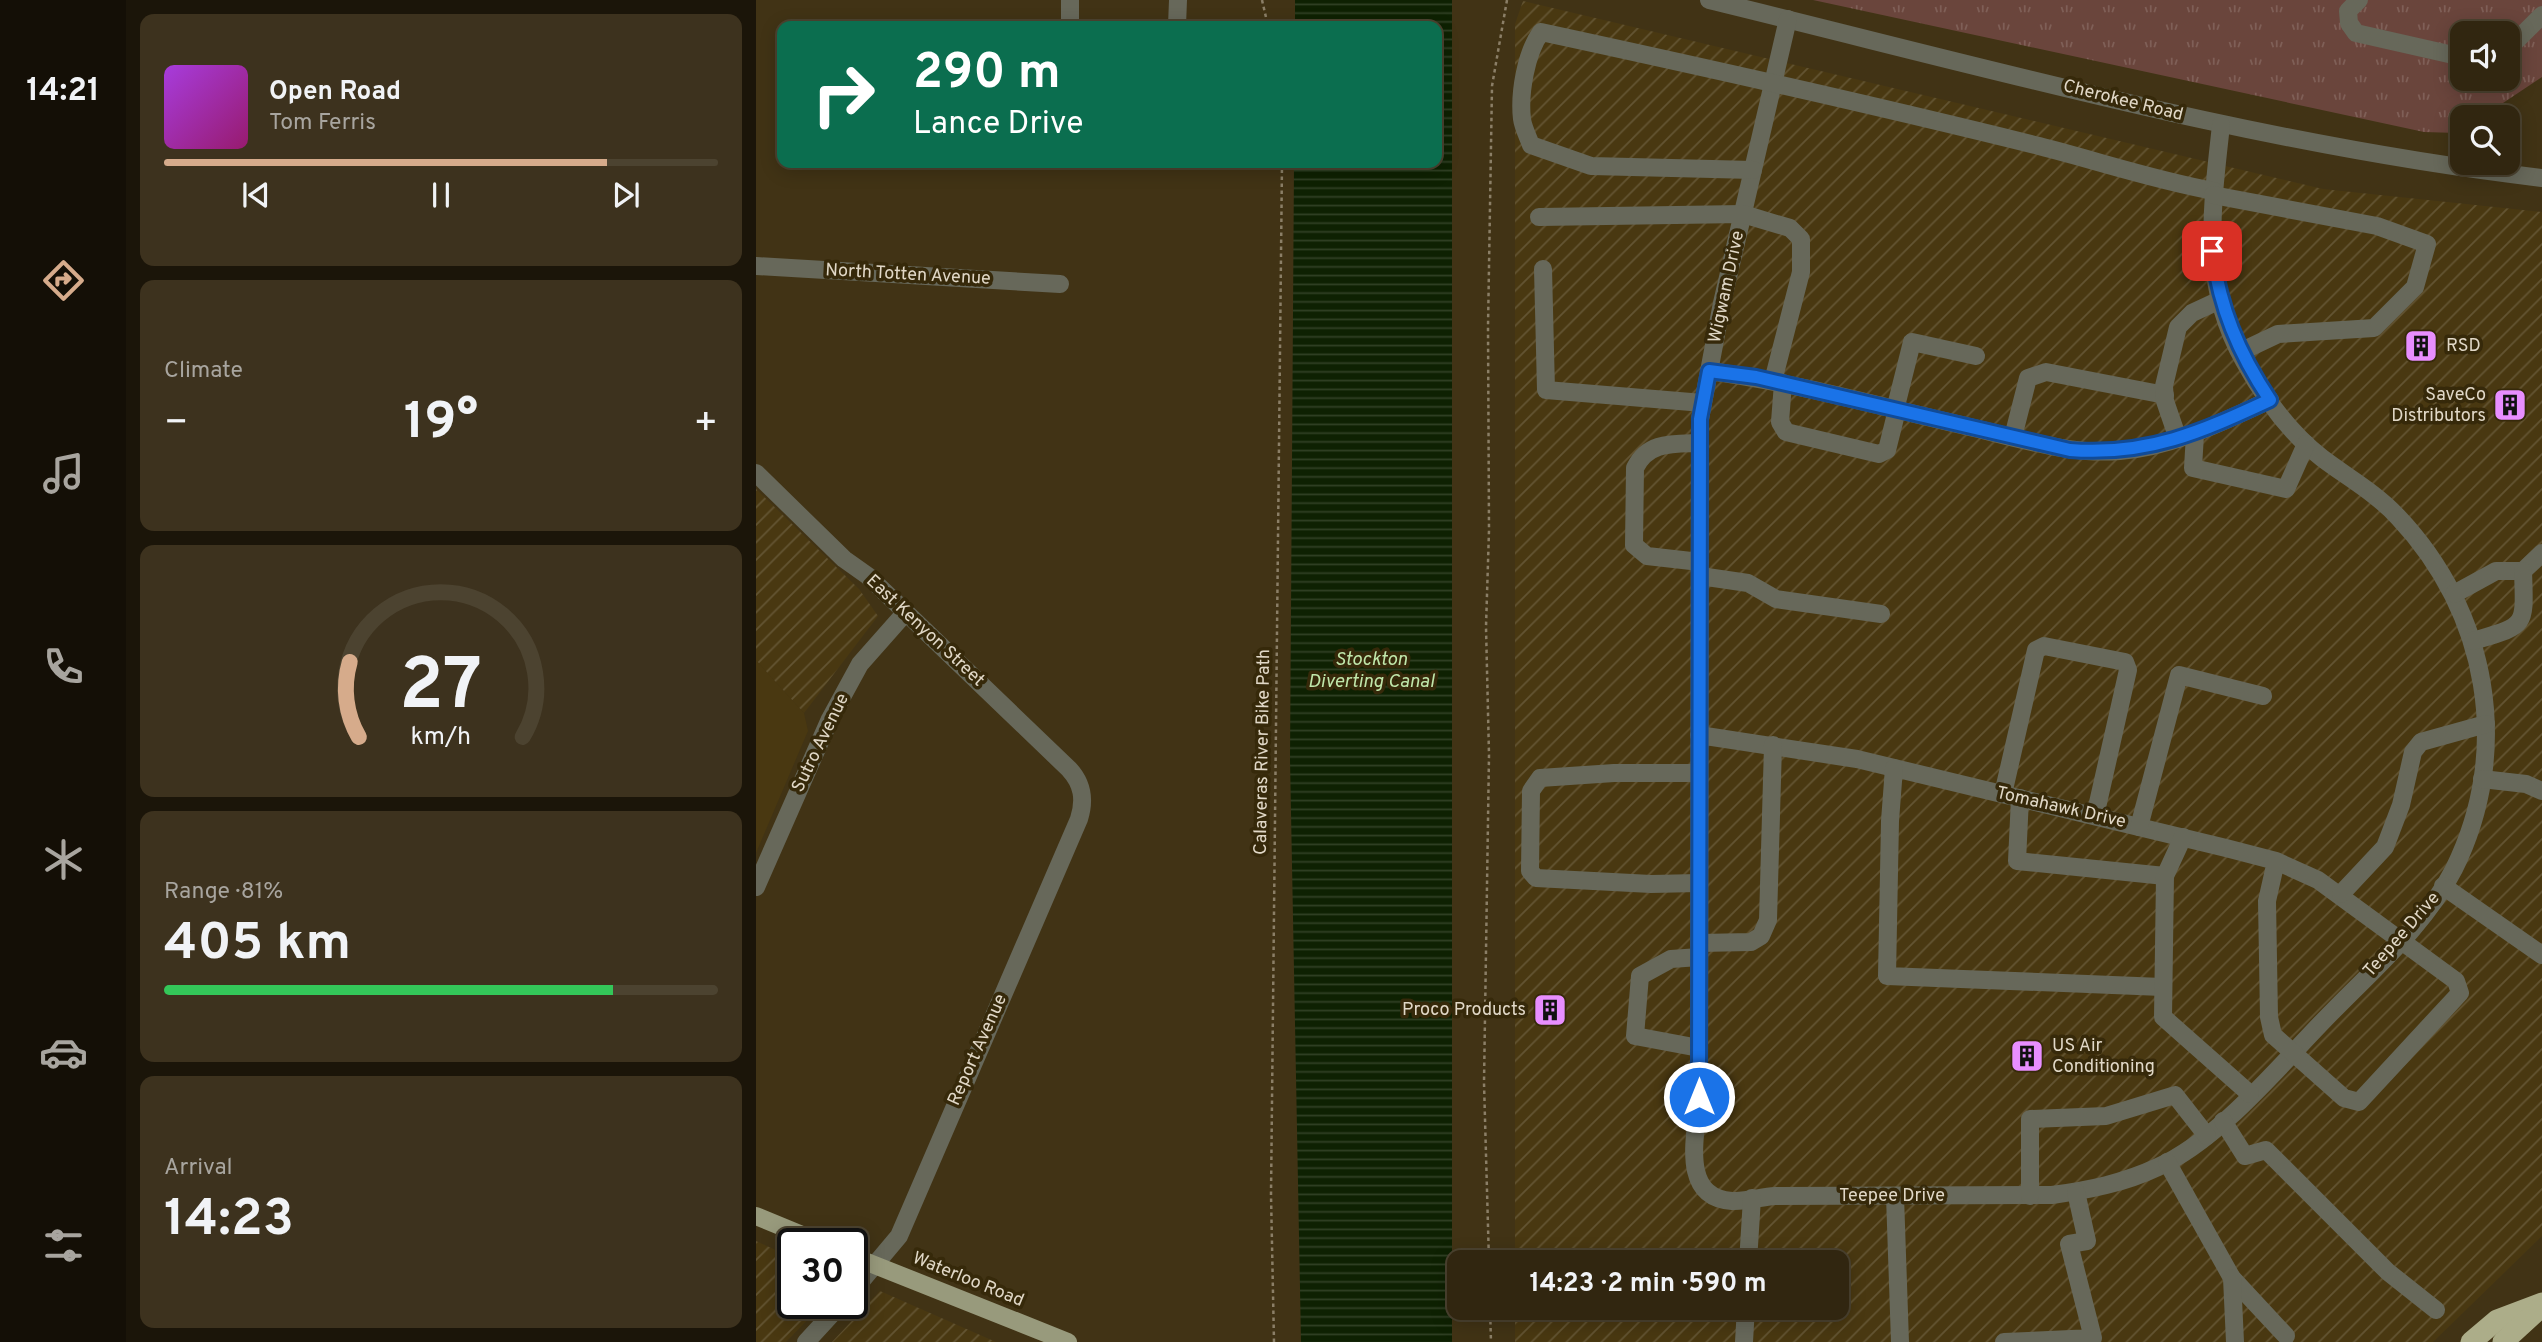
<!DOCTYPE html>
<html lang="en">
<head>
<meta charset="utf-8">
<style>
	:root { --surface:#312610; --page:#3d321e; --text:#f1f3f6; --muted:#a8a59f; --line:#4c4330; --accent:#d6ab8b }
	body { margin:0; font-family:Overpass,sans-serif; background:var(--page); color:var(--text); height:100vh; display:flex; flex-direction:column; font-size:26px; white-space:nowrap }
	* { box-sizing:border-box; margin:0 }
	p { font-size:23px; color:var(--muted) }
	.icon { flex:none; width:38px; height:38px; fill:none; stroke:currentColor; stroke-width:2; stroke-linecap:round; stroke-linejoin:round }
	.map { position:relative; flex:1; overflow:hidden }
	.side { display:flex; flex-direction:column; gap:14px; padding:14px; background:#1b1509; width:630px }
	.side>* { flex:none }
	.banner { position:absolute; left:21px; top:21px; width:665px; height:147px; border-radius:14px; box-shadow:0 4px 18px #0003,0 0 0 2px var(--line); background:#0b6e4f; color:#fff; overflow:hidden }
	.buttons { position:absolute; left:1694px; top:21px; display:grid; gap:14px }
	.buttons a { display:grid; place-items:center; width:70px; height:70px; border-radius:14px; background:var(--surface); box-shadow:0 4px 18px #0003,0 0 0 2px var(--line); font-size:35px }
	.speed { position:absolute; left:21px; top:1228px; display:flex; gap:14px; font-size:35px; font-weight:700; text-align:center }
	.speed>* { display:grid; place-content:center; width:91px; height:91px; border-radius:50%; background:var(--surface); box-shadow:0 4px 18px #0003,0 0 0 2px var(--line); line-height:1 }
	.speed .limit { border:4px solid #111; border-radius:10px; background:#fff; color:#111 }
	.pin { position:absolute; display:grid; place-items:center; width:60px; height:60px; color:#fff; margin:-30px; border-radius:14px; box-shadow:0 4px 10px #0006 }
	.me { position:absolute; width:77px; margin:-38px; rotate:0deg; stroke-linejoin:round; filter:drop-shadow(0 0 5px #0008) }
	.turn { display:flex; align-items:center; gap:24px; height:147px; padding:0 21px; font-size:32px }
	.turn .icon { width:91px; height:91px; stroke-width:2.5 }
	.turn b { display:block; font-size:49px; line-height:60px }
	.big { font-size:52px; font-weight:700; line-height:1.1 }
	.side .widget { flex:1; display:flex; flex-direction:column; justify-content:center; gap:10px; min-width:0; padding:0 24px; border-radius:14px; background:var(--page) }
	.side .dial { align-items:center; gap:0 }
	.dial svg { height:182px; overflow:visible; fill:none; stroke:var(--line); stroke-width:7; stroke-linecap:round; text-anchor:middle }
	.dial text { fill:var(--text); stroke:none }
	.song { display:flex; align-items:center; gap:21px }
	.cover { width:84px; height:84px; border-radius:10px; background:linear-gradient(135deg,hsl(280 70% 55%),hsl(320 70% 35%)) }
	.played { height:7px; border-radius:4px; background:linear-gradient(90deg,var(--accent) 80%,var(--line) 80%) }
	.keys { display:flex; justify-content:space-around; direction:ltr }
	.heat { display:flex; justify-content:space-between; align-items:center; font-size:38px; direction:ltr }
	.charge { height:10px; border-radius:5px; background:linear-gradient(90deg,#34c759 81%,var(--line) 0) }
	.trip { position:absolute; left:691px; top:1250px; width:402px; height:70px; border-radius:14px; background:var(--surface); box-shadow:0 4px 18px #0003,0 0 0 2px var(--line); font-weight:700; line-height:70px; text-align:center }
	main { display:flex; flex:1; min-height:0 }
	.menu { display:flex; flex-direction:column; width:126px; justify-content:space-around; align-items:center; background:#140f06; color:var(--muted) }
	.menu .icon { width:49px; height:49px }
	.menu .selected { color:var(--accent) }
	.menu b { font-size:32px; color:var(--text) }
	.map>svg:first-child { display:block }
	.built { fill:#493811 }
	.industrial { fill:url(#industrial-furrows) }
	.grass { fill:url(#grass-tufts); fill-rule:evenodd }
	.water { fill:url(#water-rules) }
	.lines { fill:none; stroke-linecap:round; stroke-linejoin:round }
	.path { stroke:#8b7f67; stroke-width:2.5; stroke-dasharray:3.5 3.5; stroke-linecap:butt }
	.minor { stroke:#67685a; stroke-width:18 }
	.major { stroke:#989a7c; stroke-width:18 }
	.highway { stroke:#acad89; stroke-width:21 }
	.route-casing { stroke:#114b97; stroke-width:18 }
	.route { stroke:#1a73e8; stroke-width:12 }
	.labels { text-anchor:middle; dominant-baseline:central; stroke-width:7; stroke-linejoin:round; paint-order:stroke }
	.street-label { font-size:18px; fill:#e1d8c7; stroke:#36290a }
	.poi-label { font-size:18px; fill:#e1d8c7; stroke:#36290a; text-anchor:start }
	.water-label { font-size:19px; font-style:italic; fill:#c0e7ab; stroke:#36290a }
</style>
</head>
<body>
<main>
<nav class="menu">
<b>14:21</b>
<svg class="icon selected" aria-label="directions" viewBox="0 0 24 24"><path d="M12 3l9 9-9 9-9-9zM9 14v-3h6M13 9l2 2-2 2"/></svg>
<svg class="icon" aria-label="music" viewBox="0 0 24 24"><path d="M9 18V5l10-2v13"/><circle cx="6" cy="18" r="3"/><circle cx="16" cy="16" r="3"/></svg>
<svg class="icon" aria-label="phone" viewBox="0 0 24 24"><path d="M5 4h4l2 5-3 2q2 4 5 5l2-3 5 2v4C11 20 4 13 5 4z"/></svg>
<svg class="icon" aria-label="climate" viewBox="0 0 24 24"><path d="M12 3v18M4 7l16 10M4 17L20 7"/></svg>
<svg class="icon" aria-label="car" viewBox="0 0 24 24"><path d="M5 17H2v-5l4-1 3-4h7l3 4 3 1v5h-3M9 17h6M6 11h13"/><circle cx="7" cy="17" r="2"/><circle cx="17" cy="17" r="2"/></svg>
<svg class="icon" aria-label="filters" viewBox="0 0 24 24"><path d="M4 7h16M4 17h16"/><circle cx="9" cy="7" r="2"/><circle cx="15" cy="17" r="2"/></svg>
</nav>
<section class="side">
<div class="widget">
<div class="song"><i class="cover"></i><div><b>Open Road</b><p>Tom Ferris</p></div></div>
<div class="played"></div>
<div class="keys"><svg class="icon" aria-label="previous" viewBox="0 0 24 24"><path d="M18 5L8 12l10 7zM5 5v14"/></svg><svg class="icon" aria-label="pause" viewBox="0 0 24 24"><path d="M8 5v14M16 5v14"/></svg><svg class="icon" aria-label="next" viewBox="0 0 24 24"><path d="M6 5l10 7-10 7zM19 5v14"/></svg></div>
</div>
<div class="widget"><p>Climate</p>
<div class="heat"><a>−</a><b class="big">19°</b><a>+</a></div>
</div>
<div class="widget dial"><svg viewBox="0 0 100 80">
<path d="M14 69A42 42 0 1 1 86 69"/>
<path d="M14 69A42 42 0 0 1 10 36" stroke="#d6ab8b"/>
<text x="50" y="56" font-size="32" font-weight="700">27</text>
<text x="50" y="72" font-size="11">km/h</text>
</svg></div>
<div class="widget"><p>Range · 81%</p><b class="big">405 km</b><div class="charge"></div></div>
<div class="widget"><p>Arrival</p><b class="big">14:23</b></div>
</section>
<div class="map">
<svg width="1786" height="1342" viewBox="0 0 1786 1342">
	<defs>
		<pattern id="industrial-furrows" width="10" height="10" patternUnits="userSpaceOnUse" patternTransform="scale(1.75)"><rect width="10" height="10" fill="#493811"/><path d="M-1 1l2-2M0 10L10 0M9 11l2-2" fill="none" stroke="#635432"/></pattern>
		<pattern id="grass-tufts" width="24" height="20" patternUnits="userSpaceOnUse" patternTransform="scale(1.75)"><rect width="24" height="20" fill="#6a453c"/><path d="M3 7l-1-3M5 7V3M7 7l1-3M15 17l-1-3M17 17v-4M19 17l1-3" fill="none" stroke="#7f5f57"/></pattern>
		<pattern id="water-rules" width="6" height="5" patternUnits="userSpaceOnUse" patternTransform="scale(1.75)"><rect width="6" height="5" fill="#0e2102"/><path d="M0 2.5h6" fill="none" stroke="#314025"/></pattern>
	</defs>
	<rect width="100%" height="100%" fill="#413315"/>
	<polygon class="built" points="0,660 48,713 52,731 0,853"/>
	<g class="industrial">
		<polygon points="767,1 1567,189 1786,212 1786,1236 1677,1342 759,1342 759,1307 1082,1307 1082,1262 759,1262 759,24"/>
		<polygon points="0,489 103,589 122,616 48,713 0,660"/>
		<polygon points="0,1241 37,1258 37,1304 67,1304 30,1342 0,1342"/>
		<polygon points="124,1291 240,1342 76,1342"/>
	</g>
	<path class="grass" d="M1057,0H1786V77L1726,117H1706V130L1702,133L1668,132ZM1706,33H1752V79H1706Z"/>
	<polygon class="water" points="539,0 696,0 696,1342 545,1342 534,759 538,163 681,163 681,26 539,26"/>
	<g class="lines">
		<g class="path">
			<polyline points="506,0 512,26"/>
			<polyline points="733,1262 728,1083 733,755 730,627 733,530 732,327 736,86 751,0"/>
			<polyline points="734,1307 735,1342"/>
			<polyline points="518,1342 515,1195 526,163"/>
		</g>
		<g class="minor">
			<polyline points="314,0 314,26"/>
			<path d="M953,0C1229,67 1503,145 1786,178"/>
			<polyline points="1603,0 1592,11 1593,23 1600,33 1706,57"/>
			<path d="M1032,19L966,303L944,419L943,1097C941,1132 922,1197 976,1201C989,1202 1005,1197 1019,1196L1296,1195C1333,1190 1368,1183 1402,1167C1465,1139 1528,1060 1577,1011C1619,968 1670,924 1698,869C1757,750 1732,612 1642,517C1620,493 1591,477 1566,458C1534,433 1507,396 1488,361C1444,283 1456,209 1465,125"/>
			<polyline points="421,26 422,0"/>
			<polyline points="1752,49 1786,15"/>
			<path d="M997,170L835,166L775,145C772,137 767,127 766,119C763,93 770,53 785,32C952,68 1118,105 1283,146C1342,161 1398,180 1458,191"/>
			<polyline points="1457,195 1621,226 1671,244 1659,287 1618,328 1522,334 1484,352"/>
			<polyline points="783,217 987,214 1034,228 1045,239 1045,272 1017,381"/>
			<polyline points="0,266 304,284"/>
			<polyline points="787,269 790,390 947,403"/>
			<path d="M953,371C1042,383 1130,408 1218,428C1265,439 1315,455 1364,451C1418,447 1465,422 1514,400"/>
			<polyline points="1027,383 1024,422 1030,432 1123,454 1131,450 1141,410"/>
			<polyline points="1139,410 1156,342 1220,356"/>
			<polyline points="1439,434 1437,468 1530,489 1550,444"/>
			<polyline points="1257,437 1272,378 1290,372 1409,395"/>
			<polyline points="1422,439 1409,401 1408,386 1422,327 1436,313 1464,300"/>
			<path d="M0,473L88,559L112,576L313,769C327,784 329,800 323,819L143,1236L96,1292"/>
			<path d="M944,562L891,556L878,545L879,468C892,441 917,444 944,443"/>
			<polyline points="944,576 992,583 1020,599 1125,614"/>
			<polyline points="1698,594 1740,571 1767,571 1786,553"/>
			<path d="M1717,641C1771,625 1769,628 1767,571"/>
			<polyline points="943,735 1101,759 1470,848 1520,861 1562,880 1700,981 1704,993 1603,1102 1588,1098 1517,1035 1513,1017 1511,901 1520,861"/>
			<polyline points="1138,768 1134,821 1131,976 1406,987"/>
			<polyline points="1726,779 1770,784 1786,791"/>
			<polyline points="1247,794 1280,650 1288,646 1369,662 1372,670 1339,816"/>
			<polyline points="1264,798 1261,861 1409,876"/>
			<polyline points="1383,827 1423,675 1507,696"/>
			<polyline points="1427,837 1409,876 1407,1017 1494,1094"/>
			<polyline points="943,883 895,884 780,878 774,871 775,791 784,778 858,773 943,773"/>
			<polyline points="1687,886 1786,955"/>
			<polyline points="0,887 74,719 104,664 150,612"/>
			<polyline points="1585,894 1629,847 1645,805 1657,752 1665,742 1730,724"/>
			<polyline points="943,943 995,942 1005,936 1012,920 1017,745"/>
			<polyline points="943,957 915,959 884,976 879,1036 943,1048"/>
			<polyline points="1467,1121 1489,1156 1510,1150 1632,1272 1680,1310"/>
			<polyline points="1411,1162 1476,1278 1530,1336"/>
			<polyline points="1139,1196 1144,1342"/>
			<polyline points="1274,1196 1274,1119 1350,1116 1419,1095 1451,1136"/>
			<polyline points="992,1262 996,1198"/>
			<polyline points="1476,1278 1479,1342"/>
			<polyline points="50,1342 85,1304"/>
			<polyline points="988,1342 990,1307"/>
			<polyline points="1248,1342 1337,1338 1313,1244 1331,1241 1320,1192"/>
		</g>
		<g class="major">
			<polyline points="0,1216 68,1244"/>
			<polyline points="96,1256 312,1342"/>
		</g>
		<g class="highway">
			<polyline points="1715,1342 1741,1320 1786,1303"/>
			<polyline points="1747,1342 1784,1308"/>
		</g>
	</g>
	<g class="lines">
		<defs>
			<path id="route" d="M943,1097L944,419L953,371L1000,377L1314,450C1392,456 1445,432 1514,400C1482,352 1464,308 1456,251"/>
		</defs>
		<use href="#route" class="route-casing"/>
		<use href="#route" class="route"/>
	</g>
	<defs>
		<symbol id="building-square" viewBox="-11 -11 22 22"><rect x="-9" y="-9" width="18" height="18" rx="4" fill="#e88eff" stroke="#36290a"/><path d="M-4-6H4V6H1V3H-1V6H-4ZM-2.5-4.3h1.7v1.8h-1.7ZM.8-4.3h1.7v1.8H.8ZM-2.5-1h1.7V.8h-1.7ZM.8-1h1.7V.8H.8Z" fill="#111"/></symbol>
	</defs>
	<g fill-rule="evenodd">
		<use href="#building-square" x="1646" y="327" width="38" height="38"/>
		<use href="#building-square" x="1735" y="386" width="38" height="38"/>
		<use href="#building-square" x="775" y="991" width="38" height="38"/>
		<use href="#building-square" x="1252" y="1037" width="38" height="38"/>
	</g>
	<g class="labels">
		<g class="street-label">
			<text transform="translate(1367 101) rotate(14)">Cherokee Road</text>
			<text transform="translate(152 275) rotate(3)">North Totten Avenue</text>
			<text transform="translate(971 287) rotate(-78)">Wigwam Drive</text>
			<text transform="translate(169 631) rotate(43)">East Kenyon Street</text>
			<text transform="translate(65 743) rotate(-64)">Sutro Avenue</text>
			<text transform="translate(507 752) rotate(-89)">Calaveras River Bike Path</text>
			<text transform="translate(1305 808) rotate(13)">Tomahawk Drive</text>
			<text transform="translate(1646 935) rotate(-49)">Teepee Drive</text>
			<text transform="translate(222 1050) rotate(-66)">Report Avenue</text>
			<text x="1136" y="1196">Teepee Drive</text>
			<text transform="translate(212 1280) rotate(22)">Waterloo Road</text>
		</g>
		<g class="poi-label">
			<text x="1690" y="346">RSD</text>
			<text x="1730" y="395" text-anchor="end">SaveCo<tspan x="1730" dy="21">Distributors</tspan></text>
			<text x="770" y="1010" text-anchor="end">Proco Products</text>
			<text x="1296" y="1046">US Air<tspan x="1296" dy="21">Conditioning</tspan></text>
		</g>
		<g class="water-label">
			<text x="615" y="660">Stockton<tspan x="615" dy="22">Diverting Canal</tspan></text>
		</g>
	</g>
</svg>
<div class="buttons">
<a><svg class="icon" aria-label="sound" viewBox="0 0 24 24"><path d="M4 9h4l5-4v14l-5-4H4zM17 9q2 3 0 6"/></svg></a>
<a><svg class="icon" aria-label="search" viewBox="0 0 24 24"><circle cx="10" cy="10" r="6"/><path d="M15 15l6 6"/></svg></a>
</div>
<div class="speed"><div class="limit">30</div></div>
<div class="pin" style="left:1456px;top:251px;background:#d93025"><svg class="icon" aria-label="arrive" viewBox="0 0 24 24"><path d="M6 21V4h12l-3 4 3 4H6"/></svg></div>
<svg class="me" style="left:943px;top:1097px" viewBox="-20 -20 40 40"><circle r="17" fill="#1a73e8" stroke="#fff" stroke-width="3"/><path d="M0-11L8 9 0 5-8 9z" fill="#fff"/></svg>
<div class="trip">14:23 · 2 min · 590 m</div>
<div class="banner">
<div class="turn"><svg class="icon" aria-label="right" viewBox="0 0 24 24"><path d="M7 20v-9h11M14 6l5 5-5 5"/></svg><div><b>290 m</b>Lance Drive</div></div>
</div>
</div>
</main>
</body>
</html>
